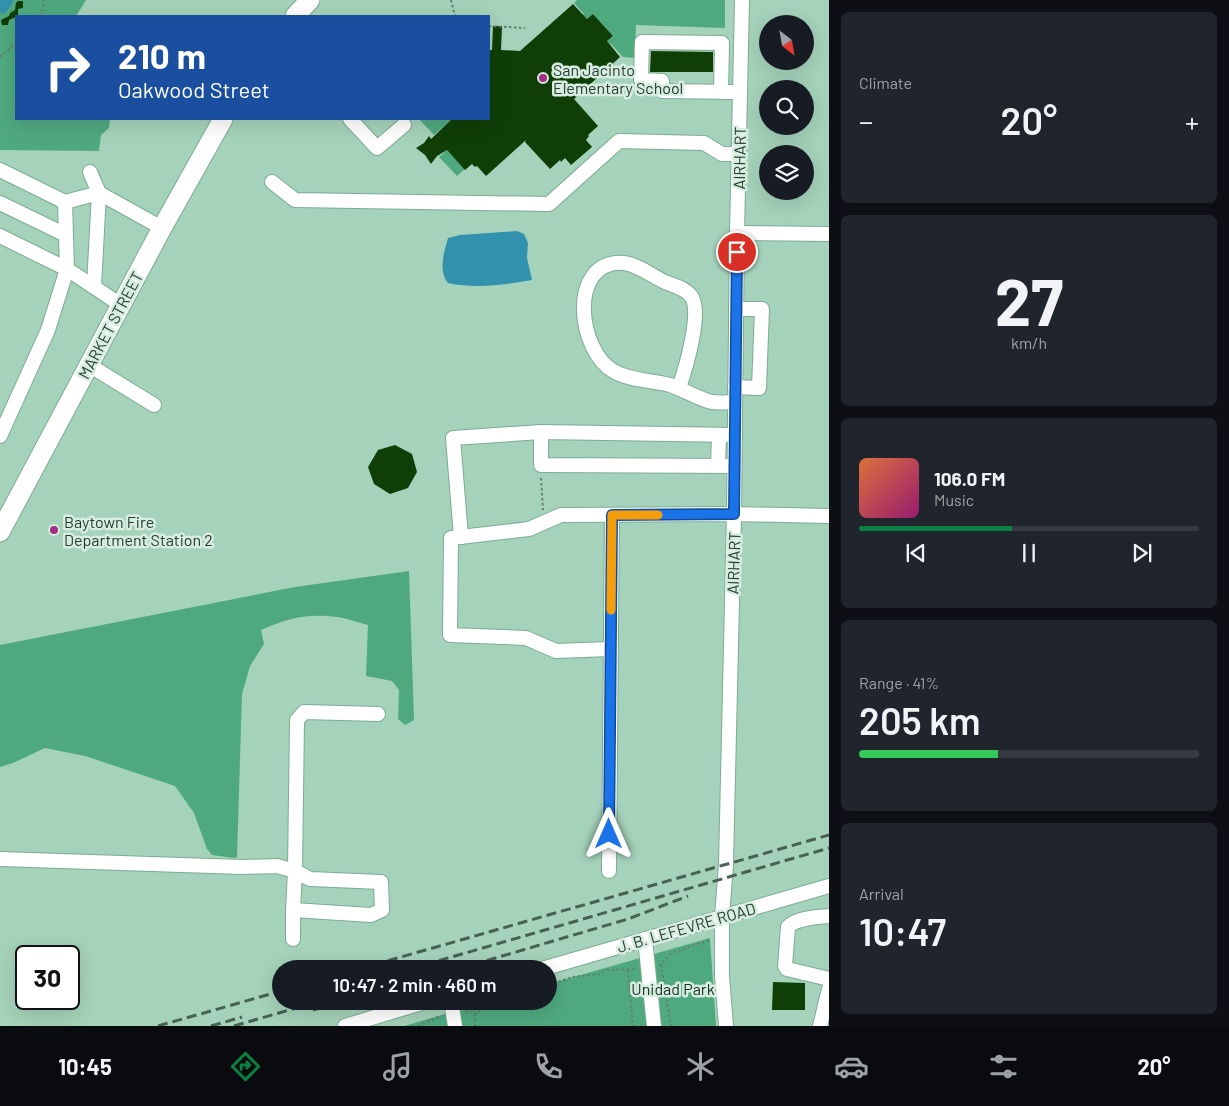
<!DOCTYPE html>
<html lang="en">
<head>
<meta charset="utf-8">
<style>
	:root { --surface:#171b24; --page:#20242c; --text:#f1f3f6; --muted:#9ea1a6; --line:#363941; --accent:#0b8043 }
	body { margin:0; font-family:Barlow,sans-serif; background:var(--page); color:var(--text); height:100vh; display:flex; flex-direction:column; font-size:19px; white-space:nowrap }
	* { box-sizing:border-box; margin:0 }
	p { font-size:16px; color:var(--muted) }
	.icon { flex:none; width:28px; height:28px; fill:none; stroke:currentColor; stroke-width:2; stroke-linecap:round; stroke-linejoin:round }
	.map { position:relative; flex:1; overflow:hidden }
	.details { display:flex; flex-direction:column; gap:12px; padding:12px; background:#0d0f14; width:400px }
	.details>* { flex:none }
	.guide { position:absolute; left:15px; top:15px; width:475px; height:105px; border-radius:0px; box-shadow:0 5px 20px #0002; background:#1a4fa0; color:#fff; overflow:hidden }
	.needle { width:32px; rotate:149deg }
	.fabs { position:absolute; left:759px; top:15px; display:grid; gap:10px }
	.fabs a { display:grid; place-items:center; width:55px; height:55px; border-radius:50%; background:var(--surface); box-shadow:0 5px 20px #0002; font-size:25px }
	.speed { position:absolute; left:15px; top:945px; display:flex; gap:10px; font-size:25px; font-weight:700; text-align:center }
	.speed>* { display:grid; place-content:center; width:65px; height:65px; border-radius:50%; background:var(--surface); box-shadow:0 5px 20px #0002; line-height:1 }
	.speed .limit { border:2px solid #111; border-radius:8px; background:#fff; color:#111 }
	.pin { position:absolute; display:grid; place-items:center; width:42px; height:42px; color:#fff; margin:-21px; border:2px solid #fff; border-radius:50%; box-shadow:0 1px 5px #0007 }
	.me { position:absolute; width:55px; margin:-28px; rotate:0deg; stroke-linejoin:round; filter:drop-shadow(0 0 4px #0008) }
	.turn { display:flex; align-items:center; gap:18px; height:105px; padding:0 20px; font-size:22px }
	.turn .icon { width:65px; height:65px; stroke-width:2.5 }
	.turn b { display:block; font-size:35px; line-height:42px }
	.big { font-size:38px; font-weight:600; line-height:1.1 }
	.details .tile { flex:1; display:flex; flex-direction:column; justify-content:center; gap:8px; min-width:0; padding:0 18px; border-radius:8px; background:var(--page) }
	.details .dial { align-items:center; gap:0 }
	.dial b { font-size:65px; line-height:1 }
	.song { display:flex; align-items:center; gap:15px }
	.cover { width:60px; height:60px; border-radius:8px; background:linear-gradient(135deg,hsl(20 70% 55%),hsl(320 70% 35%)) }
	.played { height:5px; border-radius:2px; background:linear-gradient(90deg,var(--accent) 45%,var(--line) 45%) }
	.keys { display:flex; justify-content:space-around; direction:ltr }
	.heat { display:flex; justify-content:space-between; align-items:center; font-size:28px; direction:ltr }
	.charge { height:8px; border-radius:4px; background:linear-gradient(90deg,#34c759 41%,var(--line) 0) }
	.trip { position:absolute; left:272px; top:960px; width:285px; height:50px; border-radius:25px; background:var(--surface); box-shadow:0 5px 20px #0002; font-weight:600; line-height:50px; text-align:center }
	.tabs { display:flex; height:80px; justify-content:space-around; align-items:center; background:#090b0e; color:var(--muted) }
	.tabs .icon { width:35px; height:35px }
	.tabs .on { color:var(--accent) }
	.tabs b { font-size:22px; color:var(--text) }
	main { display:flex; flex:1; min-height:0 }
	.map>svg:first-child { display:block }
	.green { fill:#4fa97f }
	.water { fill:#3292ad }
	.building { fill:#0f3e07 }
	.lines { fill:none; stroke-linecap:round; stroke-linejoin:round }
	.minor-casing { stroke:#7eab93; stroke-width:16 }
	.major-casing { stroke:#7eab93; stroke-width:21 }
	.path { stroke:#638272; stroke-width:2; stroke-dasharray:2.5 2.5; stroke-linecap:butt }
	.minor { stroke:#fff; stroke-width:14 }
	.major { stroke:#fff; stroke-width:19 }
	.rail { stroke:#476153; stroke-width:3; stroke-dasharray:10 5; stroke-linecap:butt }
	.route-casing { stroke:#114b97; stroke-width:12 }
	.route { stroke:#1a73e8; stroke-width:9 }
	.slow { stroke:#f59e0b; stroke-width:9 }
	.poi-dot { fill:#a52e85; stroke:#d6ede0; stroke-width:2 }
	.labels { text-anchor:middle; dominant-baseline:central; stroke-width:5; stroke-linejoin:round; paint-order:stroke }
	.poi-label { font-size:16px; fill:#283b31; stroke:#d6ede0; text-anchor:start }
	.street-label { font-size:16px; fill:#283b31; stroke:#d6ede0 }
	.park-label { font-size:16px; fill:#183024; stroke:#d6ede0 }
</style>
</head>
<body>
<main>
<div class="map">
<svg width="829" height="1026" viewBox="0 0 829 1026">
	<rect width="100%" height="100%" fill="#a5d2ba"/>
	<g class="green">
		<polygon points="0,0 86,0 76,16 16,16 16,119 110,119 109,128 101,135 99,151 0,150"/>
		<polygon points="577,0 725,0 725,28 636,25 635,58 623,57 611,44 610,44 607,41 613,36 593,14 587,19 583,15 584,14 574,3"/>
		<polygon points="419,119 449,119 451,120 434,135"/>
		<polygon points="447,150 465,169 457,176 439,157"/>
		<path d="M409,571L414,720L405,725L398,719L399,690L392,681L366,676L368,625C358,623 348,618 337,617C308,613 287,618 261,630L264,644L250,666L242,694L237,857L234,858L212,855L207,849L194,813L175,786L85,756L45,748L13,763L0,767V645L295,587Z"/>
		<polygon points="710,938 716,1026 404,1026 489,1001 549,1001 549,984"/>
	</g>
	<g class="water">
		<polygon points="0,0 14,0 8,10 2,15 0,10"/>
		<path d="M517,231L524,234L528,243L527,258L532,280C504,285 476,289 448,283C438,271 444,252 448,238L460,235Z"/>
	</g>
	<g class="building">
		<polygon points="18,1 23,1 23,8 18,9 18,16 9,20 8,25 2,25 1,20 9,16 10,13 15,10 16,3"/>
		<polygon points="573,4 587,19 593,14 613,36 607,41 620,57 574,99 598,126 588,135 589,136 586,140 592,147 571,165 565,158 561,162 560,160 550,169 525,142 526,140 486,176 477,166 475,167 472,164 465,170 447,150 437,156 431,164 425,155 416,148 424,143 429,136 431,139 452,119 489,119 489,50 492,50 493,26 502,26 501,50 520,51"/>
		<polygon points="651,51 713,52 713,72 650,72"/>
		<polygon points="395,445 412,454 417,472 408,488 390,494 374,484 368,467 378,450"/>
		<polygon points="773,982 805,983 805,1010 772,1010"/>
	</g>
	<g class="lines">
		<defs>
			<g id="minor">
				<polyline points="721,92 722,43 642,42 641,80 662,81 662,91 740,92"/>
				<polyline points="350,119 377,148 404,125"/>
				<polyline points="0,170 65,202 99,193 162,228"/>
				<polyline points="90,172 99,193 94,286"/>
				<polyline points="272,182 295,200 549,204 619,141 704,143 722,154 739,154"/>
				<polyline points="0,203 66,235"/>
				<polyline points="737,233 829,234"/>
				<polyline points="0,236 67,269 121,305"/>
				<polyline points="89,365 154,405"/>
				<polyline points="735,387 759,388 762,309 736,309"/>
				<path d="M679,388C685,370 703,312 691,296C685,288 675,286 665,282C652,276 639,265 624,263C567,259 577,352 615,372C632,381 652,380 670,385C685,390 698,399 712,402C720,403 727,402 735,402"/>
				<polyline points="0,436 48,330 67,269 65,202"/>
				<polyline points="718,466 719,435"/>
				<polyline points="734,466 541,465 541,432 735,435"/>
				<polyline points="461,537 453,438 541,432"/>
				<polyline points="610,649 556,651 526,638 450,635 451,538 529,529 561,515 734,514 829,516"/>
				<polyline points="0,859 242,867 277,866 295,871 310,879 381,882 382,910 371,915 293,910 293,939"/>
				<polyline points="609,871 612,515"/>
				<polyline points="293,910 295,871 297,720 304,712 378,714"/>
				<path d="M829,916C817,917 796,918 788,927L785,966L787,969L829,979"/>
				<polyline points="645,939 654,1026"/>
				<polyline points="542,969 829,886"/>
				<polyline points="451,1001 455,1026"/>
				<polyline points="345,1026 428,1001"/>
				<polyline points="726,1026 722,976 722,917 726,864 734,514 737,233 742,0"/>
				<polyline points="820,1026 829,989"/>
			</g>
			<g id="major">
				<polyline points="295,16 310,0"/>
				<polyline points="0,532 162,228 223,119"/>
			</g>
		</defs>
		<use href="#minor" class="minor-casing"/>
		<use href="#major" class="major-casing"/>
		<g class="path">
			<polyline points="451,0 455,16"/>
			<polyline points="40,16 43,8 44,0"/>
			<polyline points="489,26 525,28"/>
			<polyline points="0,57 16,43"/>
			<polyline points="541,478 543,510"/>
			<polyline points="659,965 661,965 669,955 675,952 709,940"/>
			<polyline points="661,965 671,1026"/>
			<polyline points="628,970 633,1026"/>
			<polyline points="549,985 572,977 599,974 607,970 637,969"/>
			<polyline points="465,1011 472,1012 475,1015 475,1026"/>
			<polyline points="475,1015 482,1008 497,1001"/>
			<polyline points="418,1026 441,1016"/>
		</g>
		<use href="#minor" class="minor"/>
		<use href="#major" class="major"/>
		<g class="rail">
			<polyline points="359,969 829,835"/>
			<polyline points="410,969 829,848"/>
			<polyline points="458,969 628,919 688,896"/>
			<polyline points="313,1010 344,1001"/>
			<polyline points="158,1026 281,991"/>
			<polyline points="211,1026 242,1017"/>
			<polyline points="234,1026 320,1001"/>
		</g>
	</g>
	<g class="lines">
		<defs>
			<polyline id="route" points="609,834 612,515 734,514 737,252"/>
		</defs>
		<use href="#route" class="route-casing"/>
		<use href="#route" class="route"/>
		<polyline class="slow" points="611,610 612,515 658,515"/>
	</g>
	<g class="poi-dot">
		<circle cx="543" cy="78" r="5"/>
		<circle cx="54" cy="530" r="5"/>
	</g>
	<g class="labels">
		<g class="poi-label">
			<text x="553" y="69">San Jacinto<tspan x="553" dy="18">Elementary School</tspan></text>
			<text x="64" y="521">Baytown Fire<tspan x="64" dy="18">Department Station 2</tspan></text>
		</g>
		<g class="street-label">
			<text transform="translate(739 158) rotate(-89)">AIRHART</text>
			<text transform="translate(110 325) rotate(-62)">MARKET STREET</text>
			<text transform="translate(733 563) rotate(-88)">AIRHART</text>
			<text transform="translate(686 927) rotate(-16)">J. B. LEFEVRE ROAD</text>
		</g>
		<g class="park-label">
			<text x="673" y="988">Unidad Park</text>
		</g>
	</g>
</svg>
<div class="fabs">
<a><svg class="needle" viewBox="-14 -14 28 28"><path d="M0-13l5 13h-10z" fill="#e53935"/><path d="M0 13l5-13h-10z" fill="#9ea1a6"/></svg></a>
<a><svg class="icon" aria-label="search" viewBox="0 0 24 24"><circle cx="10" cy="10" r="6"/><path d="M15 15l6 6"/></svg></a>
<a><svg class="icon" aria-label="layers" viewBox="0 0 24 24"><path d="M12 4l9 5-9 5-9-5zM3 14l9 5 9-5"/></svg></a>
</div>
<div class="speed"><div class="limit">30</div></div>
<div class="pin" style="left:737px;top:252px;background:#d93025"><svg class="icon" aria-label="arrive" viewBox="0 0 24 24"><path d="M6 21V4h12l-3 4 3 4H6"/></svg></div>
<svg class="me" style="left:609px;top:834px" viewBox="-20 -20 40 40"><path d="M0-17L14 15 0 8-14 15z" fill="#1a73e8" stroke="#fff" stroke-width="4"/></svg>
<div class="trip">10:47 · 2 min · 460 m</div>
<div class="guide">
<div class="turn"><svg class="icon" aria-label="right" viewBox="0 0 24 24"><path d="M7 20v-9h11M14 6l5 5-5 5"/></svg><div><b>210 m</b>Oakwood Street</div></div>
</div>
</div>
<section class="details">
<div class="tile"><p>Climate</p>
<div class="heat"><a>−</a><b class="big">20°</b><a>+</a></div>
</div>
<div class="tile dial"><b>27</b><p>km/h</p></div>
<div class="tile">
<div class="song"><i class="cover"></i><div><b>106.0 FM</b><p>Music</p></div></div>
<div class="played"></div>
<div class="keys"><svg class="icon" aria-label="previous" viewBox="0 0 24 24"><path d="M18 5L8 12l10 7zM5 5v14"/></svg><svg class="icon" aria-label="pause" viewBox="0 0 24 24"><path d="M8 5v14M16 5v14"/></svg><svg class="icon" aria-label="next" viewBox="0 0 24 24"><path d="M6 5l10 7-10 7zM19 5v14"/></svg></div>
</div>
<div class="tile"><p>Range · 41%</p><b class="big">205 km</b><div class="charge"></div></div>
<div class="tile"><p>Arrival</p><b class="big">10:47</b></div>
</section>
</main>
<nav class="tabs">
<b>10:45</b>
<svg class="icon on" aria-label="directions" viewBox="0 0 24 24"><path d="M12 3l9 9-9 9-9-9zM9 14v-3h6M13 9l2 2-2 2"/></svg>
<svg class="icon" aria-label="music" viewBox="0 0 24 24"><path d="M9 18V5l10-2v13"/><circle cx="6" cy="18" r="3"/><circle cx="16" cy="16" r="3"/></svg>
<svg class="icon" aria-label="phone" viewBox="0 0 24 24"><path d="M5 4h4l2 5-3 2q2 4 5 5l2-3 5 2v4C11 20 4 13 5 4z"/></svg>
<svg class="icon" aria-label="climate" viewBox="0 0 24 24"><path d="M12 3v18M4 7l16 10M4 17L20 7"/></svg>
<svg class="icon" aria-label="car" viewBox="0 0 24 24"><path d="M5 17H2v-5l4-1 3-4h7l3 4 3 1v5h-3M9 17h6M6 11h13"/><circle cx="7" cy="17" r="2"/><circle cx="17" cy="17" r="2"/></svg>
<svg class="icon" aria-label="filters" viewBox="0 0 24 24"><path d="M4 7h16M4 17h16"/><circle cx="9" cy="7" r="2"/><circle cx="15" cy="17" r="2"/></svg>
<b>20°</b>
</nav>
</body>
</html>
